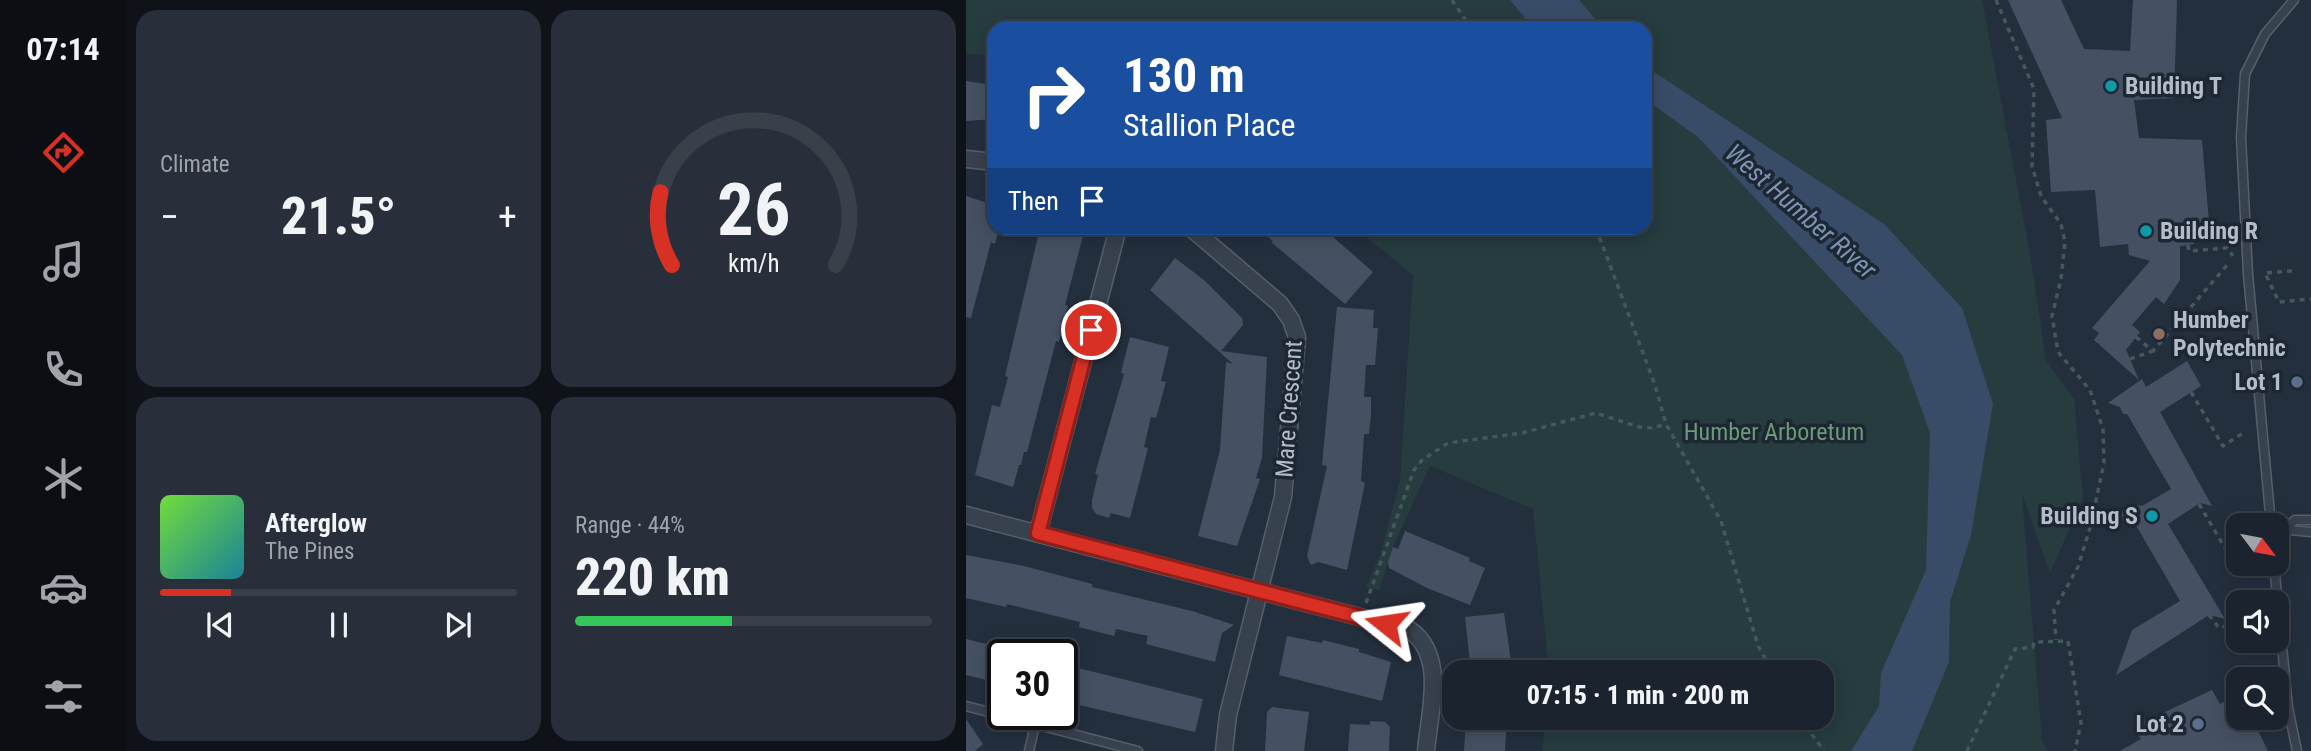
<!DOCTYPE html>
<html lang="en">
<head>
<meta charset="utf-8">
<style>
	:root { --surface:#1b232e; --page:#282f3a; --text:#f1f3f6; --muted:#a0a4aa; --line:#39404a; --accent:#d93025 }
	body { margin:0; font-family:"Roboto Condensed",sans-serif; background:var(--page); color:var(--text); height:100vh; display:flex; flex-direction:column; font-size:26px; white-space:nowrap }
	* { box-sizing:border-box; margin:0 }
	p { font-size:23px; color:var(--muted) }
	.icon { flex:none; width:38px; height:38px; fill:none; stroke:currentColor; stroke-width:2; stroke-linecap:round; stroke-linejoin:round }
	.map { position:relative; flex:1; overflow:hidden }
	.details { display:flex; flex-direction:column; gap:10px; padding:10px; background:#0f1319; width:840px }
	.details>* { flex:none }
	.hud { position:absolute; left:21px; top:21px; width:665px; height:214px; border-radius:21px; box-shadow:0 4px 18px #0003,0 0 0 2px var(--line); background:#1a4fa0; color:#fff; overflow:hidden }
	.needle { width:46px; rotate:122deg }
	.controls { position:absolute; left:1260px; top:513px; display:grid; gap:14px }
	.controls a { display:grid; place-items:center; width:63px; height:63px; border-radius:14px; background:var(--surface); box-shadow:0 4px 18px #0003,0 0 0 2px var(--line); font-size:35px }
	.speed { position:absolute; left:21px; top:639px; display:flex; gap:14px; font-size:35px; font-weight:700; text-align:center }
	.speed>* { display:grid; place-content:center; width:91px; height:91px; border-radius:50%; background:var(--surface); box-shadow:0 4px 18px #0003,0 0 0 2px var(--line); line-height:1 }
	.speed .limit { border:4px solid #111; border-radius:10px; background:#fff; color:#111 }
	.pin { position:absolute; display:grid; place-items:center; width:60px; height:60px; color:#fff; margin:-30px; border:4px solid #fff; border-radius:50%; box-shadow:0 2px 7px #0007 }
	.me { position:absolute; width:77px; margin:-38px; rotate:285deg; stroke-linejoin:round; filter:drop-shadow(0 0 5px #0008) }
	.turn { display:flex; align-items:center; gap:24px; height:147px; padding:0 21px; font-size:32px }
	.turn .icon { width:91px; height:91px; stroke-width:2.5 }
	.turn b { display:block; font-size:49px; line-height:60px }
	.then { display:flex; align-items:center; height:66px; padding:0 21px; background:#0003; gap:14px; font-size:26px }
	.big { font-size:52px; font-weight:800; line-height:1.1 }
	.details .card { flex:1; display:flex; flex-direction:column; justify-content:center; gap:10px; min-width:0; padding:0 24px; border-radius:21px; background:var(--page) }
	.details .dial { align-items:center; gap:0 }
	.dial svg { height:182px; overflow:visible; fill:none; stroke:var(--line); stroke-width:7; stroke-linecap:round; text-anchor:middle }
	.dial text { fill:var(--text); stroke:none }
	.song { display:flex; align-items:center; gap:21px }
	.cover { width:84px; height:84px; border-radius:10px; background:linear-gradient(135deg,hsl(100 70% 55%),hsl(190 70% 35%)) }
	.played { height:7px; border-radius:4px; background:linear-gradient(90deg,var(--accent) 20%,var(--line) 20%) }
	.keys { display:flex; justify-content:space-around; direction:ltr }
	.heat { display:flex; justify-content:space-between; align-items:center; font-size:38px; direction:ltr }
	.charge { height:10px; border-radius:5px; background:linear-gradient(90deg,#34c759 44%,var(--line) 0) }
	.details .tiles { flex:1; display:grid; gap:10px; grid-template-columns:repeat(2,1fr) }
	.trip { position:absolute; left:476px; top:660px; width:392px; height:70px; border-radius:21px; background:var(--surface); box-shadow:0 4px 18px #0003,0 0 0 2px var(--line); font-weight:800; line-height:70px; text-align:center }
	main { display:flex; flex:1; min-height:0 }
	.dock { display:flex; flex-direction:column; width:126px; justify-content:space-around; align-items:center; background:#0b0e12; color:var(--muted) }
	.dock .icon { width:49px; height:49px }
	.dock .selected { color:var(--accent) }
	.dock b { font-size:32px; color:var(--text) }
	.map>svg:first-child { display:block }
	.green { fill:#263c3f }
	.water { fill:#394c67 }
	.building { fill:#455162 }
	.lines { fill:none; stroke-linecap:round; stroke-linejoin:round }
	.lane-casing { stroke:#565f6c; stroke-width:11 }
	.street-casing { stroke:#565f6c; stroke-width:19 }
	.path { stroke:#44595c; stroke-width:3.5; stroke-dasharray:5 5; stroke-linecap:butt }
	.lane { stroke:#38414e; stroke-width:8 }
	.street { stroke:#38414e; stroke-width:16 }
	.route-casing { stroke:#8d1f18; stroke-width:18 }
	.route { stroke:#d93025; stroke-width:12 }
	.culture-dot { fill:#0f9aa8; stroke:#1d2633; stroke-width:2.5 }
	.education-dot { fill:#8d6e63; stroke:#1d2633; stroke-width:2.5 }
	.service-dot { fill:#5c6f8a; stroke:#1d2633; stroke-width:2.5 }
	.labels { text-anchor:middle; dominant-baseline:central; stroke-width:7; stroke-linejoin:round; paint-order:stroke }
	.poi-label { font-size:24px; font-weight:bold; fill:#b4bcc9; stroke:#1d2633; text-anchor:start }
	.street-label { font-size:24px; fill:#b4bcc9; stroke:#1d2633 }
	.park-label { font-size:24px; fill:#6b9a76; stroke:#1d2633 }
	.water-label { font-size:26px; font-style:italic; fill:#7c92b1; stroke:#1d2633 }
</style>
</head>
<body>
<main>
<nav class="dock">
<b>07:14</b>
<svg class="icon selected" aria-label="directions" viewBox="0 0 24 24"><path d="M12 3l9 9-9 9-9-9zM9 14v-3h6M13 9l2 2-2 2"/></svg>
<svg class="icon" aria-label="music" viewBox="0 0 24 24"><path d="M9 18V5l10-2v13"/><circle cx="6" cy="18" r="3"/><circle cx="16" cy="16" r="3"/></svg>
<svg class="icon" aria-label="phone" viewBox="0 0 24 24"><path d="M5 4h4l2 5-3 2q2 4 5 5l2-3 5 2v4C11 20 4 13 5 4z"/></svg>
<svg class="icon" aria-label="climate" viewBox="0 0 24 24"><path d="M12 3v18M4 7l16 10M4 17L20 7"/></svg>
<svg class="icon" aria-label="car" viewBox="0 0 24 24"><path d="M5 17H2v-5l4-1 3-4h7l3 4 3 1v5h-3M9 17h6M6 11h13"/><circle cx="7" cy="17" r="2"/><circle cx="17" cy="17" r="2"/></svg>
<svg class="icon" aria-label="filters" viewBox="0 0 24 24"><path d="M4 7h16M4 17h16"/><circle cx="9" cy="7" r="2"/><circle cx="15" cy="17" r="2"/></svg>
</nav>
<section class="details">
<div class="tiles">
<div class="card"><p>Climate</p>
<div class="heat"><a>−</a><b class="big">21.5°</b><a>+</a></div>
</div>
<div class="card dial"><svg viewBox="0 0 100 80">
<path d="M14 69A42 42 0 1 1 86 69"/>
<path d="M14 69A42 42 0 0 1 9 37" stroke="#d93025"/>
<text x="50" y="56" font-size="32" font-weight="700">26</text>
<text x="50" y="72" font-size="11">km/h</text>
</svg></div>
<div class="card">
<div class="song"><i class="cover"></i><div><b>Afterglow</b><p>The Pines</p></div></div>
<div class="played"></div>
<div class="keys"><svg class="icon" aria-label="previous" viewBox="0 0 24 24"><path d="M18 5L8 12l10 7zM5 5v14"/></svg><svg class="icon" aria-label="pause" viewBox="0 0 24 24"><path d="M8 5v14M16 5v14"/></svg><svg class="icon" aria-label="next" viewBox="0 0 24 24"><path d="M6 5l10 7-10 7zM19 5v14"/></svg></div>
</div>
<div class="card"><p>Range · 44%</p><b class="big">220 km</b><div class="charge"></div></div>
</div>
</section>
<div class="map">
<svg width="1345" height="751" viewBox="0 0 1345 751">
	<rect width="100%" height="100%" fill="#242f3e"/>
	<polygon class="green" points="0,0 1016,0 1064,254 1080,360 1108,399 1117,498 1084,573 1056,494 1076,741 1082,751 576,751 580,718 856,718 856,672 583,672 567,509 464,466 427,547 413,590 400,587 415,553 434,480 447,275 389,228 679,228 679,28 28,28 28,57 0,53"/>
	<g class="water">
		<polygon points="544,0 613,0 637,28 567,28"/>
		<polygon points="679,66 918,224 996,308 1027,404 1005,535 984,602 983,662 946,751 885,751 913,706 915,673 960,570 964,433 936,355 732,137 679,99"/>
	</g>
	<g class="building">
		<polygon points="1042,0 1095,0 1118,49 1164,51 1167,0 1211,0 1208,98 1168,100 1173,138 1236,140 1243,222 1227,223 1228,244 1214,246 1214,280 1198,304 1190,297 1166,325 1174,332 1160,350 1173,380 1128,340 1133,333 1126,328 1184,261 1163,255 1162,244 1134,247 1129,190 1085,192 1080,120 1096,118"/>
		<polygon points="0,81 28,85 28,119 0,121"/>
		<polygon points="0,196 28,205 28,228 33,228 29,244 25,242 5,318 0,317"/>
		<polygon points="74,228 119,228 99,305 102,306 93,342 90,341 61,452 58,452 55,465 53,465 47,487 9,475 26,405 34,407 42,377 39,376"/>
		<polygon points="292,228 357,228 407,272 379,304 305,242 307,241"/>
		<polygon points="209,258 238,280 276,318 277,325 255,351 301,357 296,458 290,478 294,479 271,546 232,536 254,450 260,362 267,364 184,290"/>
		<polygon points="371,307 408,310 407,328 412,328 409,365 400,365 398,397 405,397 405,414 403,434 398,434 395,481 399,483 381,570 352,562 345,565 341,556 361,466 356,465"/>
		<polygon points="164,337 203,347 195,381 200,382 190,418 185,417 178,447 182,448 164,518 145,513 143,518 130,514 126,508 126,500 132,475 129,474 158,374 155,373"/>
		<polygon points="1221,361 1235,386 1194,412 1246,506 1234,503 1202,524 1259,619 1243,615 1150,675 1166,630 1214,601 1171,527 1163,520 1144,520 1165,504 1176,506 1205,489 1161,414 1157,414 1154,407 1142,403 1176,379 1180,387"/>
		<polygon points="439,531 504,558 503,561 519,568 504,605 461,588 423,568 422,562 427,547 432,549"/>
		<polygon points="0,555 58,566 126,584 126,587 226,611 268,625 256,633 249,662 180,644 182,636 150,629 148,636 113,627 114,622 41,604 40,607 0,598"/>
		<polygon points="538,613 546,668 544,668 544,672 505,672 499,617"/>
		<polygon points="321,636 356,643 357,640 393,649 393,652 425,662 416,701 313,675"/>
		<polygon points="0,639 37,648 37,684 0,675"/>
		<polygon points="96,664 237,699 229,732 96,701"/>
		<polygon points="1246,690 1254,704 1262,699 1270,718 1286,718 1302,751 1154,751 1175,739 1167,727"/>
		<polygon points="306,707 343,712 338,751 299,751 301,712"/>
		<polygon points="500,718 541,718 539,751 498,751"/>
		<polygon points="0,719 17,744 9,751 0,751"/>
		<polygon points="404,721 419,722 424,727 423,751 382,751 384,724 404,725"/>
	</g>
	<g class="lines">
		<defs>
			<g id="lane">
				<polyline points="1305,525 1282,274 1275,137 1279,74 1299,34 1328,0"/>
				<polyline points="1321,527 1329,520 1345,520"/>
				<polyline points="1311,529 1345,532"/>
				<polyline points="1308,564 1322,707 1331,751"/>
				<polyline points="0,706 172,751"/>
				<polyline points="63,751 69,725"/>
			</g>
			<g id="street">
				<polyline points="0,159 28,162"/>
				<polyline points="225,228 314,304 325,320 331,337 317,497 262,715 258,751"/>
				<path d="M0,515L444,630C481,656 463,713 460,751"/>
				<polyline points="72,533 152,228"/>
			</g>
		</defs>
		<use href="#lane" class="lane-casing"/>
		<use href="#street" class="street-casing"/>
		<g class="path">
			<polyline points="486,0 505,28"/>
			<polyline points="1030,0 1068,89 1066,166 1075,196 1095,224 1099,242 1095,279 1086,316 1092,352 1124,390 1137,429 1138,463 1124,528 1112,567 1088,610 1090,640"/>
			<polyline points="630,228 689,385 700,424 755,521 792,646 807,672"/>
			<polyline points="1222,245 1223,251 1261,248 1267,256"/>
			<polyline points="1326,271 1299,273 1313,302 1345,299"/>
			<polyline points="1170,337 1187,351 1262,264"/>
			<polyline points="1164,359 1187,351"/>
			<polyline points="1225,392 1257,446 1277,433"/>
			<polyline points="1233,504 1266,560 1272,557"/>
			<polyline points="400,603 448,470 456,460 482,443 556,433 630,413 673,427 686,428 700,424"/>
			<polyline points="1243,615 1253,628 1272,623"/>
			<polyline points="834,718 858,751"/>
			<polyline points="1001,751 1049,649 1067,647 1068,642 1102,641 1115,723 1109,751"/>
		</g>
		<use href="#lane" class="lane"/>
		<use href="#street" class="street"/>
	</g>
	<g class="lines">
		<defs>
			<polyline id="route" points="125,330 72,533 420,624"/>
		</defs>
		<use href="#route" class="route-casing"/>
		<use href="#route" class="route"/>
	</g>
	<g class="culture-dot">
		<circle cx="1145" cy="86" r="7"/>
		<circle cx="1180" cy="231" r="7"/>
		<circle cx="1186" cy="516" r="7"/>
	</g>
	<circle class="education-dot" cx="1193" cy="334" r="7"/>
	<g class="service-dot">
		<circle cx="1331" cy="382" r="7"/>
		<circle cx="1232" cy="724" r="7"/>
	</g>
	<g class="labels">
		<g class="poi-label">
			<text x="1159" y="86">Building T</text>
			<text x="1194" y="231">Building R</text>
			<text x="1207" y="320">Humber<tspan x="1207" dy="28">Polytechnic</tspan></text>
			<text x="1317" y="382" text-anchor="end">Lot 1</text>
			<text x="1172" y="516" text-anchor="end">Building S</text>
			<text x="1218" y="724" text-anchor="end">Lot 2</text>
		</g>
		<g class="street-label">
			<text transform="translate(323 409) rotate(-86)">Mare Crescent</text>
		</g>
		<g class="park-label">
			<text x="808" y="432">Humber Arboretum</text>
		</g>
		<g class="water-label">
			<text transform="translate(835 211) rotate(41)">West Humber River</text>
		</g>
	</g>
</svg>
<div class="controls">
<a><svg class="needle" viewBox="-14 -14 28 28"><path d="M0-13l5 13h-10z" fill="#e53935"/><path d="M0 13l5-13h-10z" fill="#a0a4aa"/></svg></a>
<a><svg class="icon" aria-label="sound" viewBox="0 0 24 24"><path d="M4 9h4l5-4v14l-5-4H4zM17 9q2 3 0 6"/></svg></a>
<a><svg class="icon" aria-label="search" viewBox="0 0 24 24"><circle cx="10" cy="10" r="6"/><path d="M15 15l6 6"/></svg></a>
</div>
<div class="speed"><div class="limit">30</div></div>
<div class="pin" style="left:125px;top:330px;background:#d93025"><svg class="icon" aria-label="arrive" viewBox="0 0 24 24"><path d="M6 21V4h12l-3 4 3 4H6"/></svg></div>
<svg class="me" style="left:420px;top:624px" viewBox="-20 -20 40 40"><path d="M0-17L14 15 0 8-14 15z" fill="#d93025" stroke="#fff" stroke-width="4"/></svg>
<div class="trip">07:15 · 1 min · 200 m</div>
<div class="hud">
<div class="turn"><svg class="icon" aria-label="right" viewBox="0 0 24 24"><path d="M7 20v-9h11M14 6l5 5-5 5"/></svg><div><b>130 m</b>Stallion Place</div></div>
<div class="then">Then<svg class="icon" aria-label="arrive" viewBox="0 0 24 24"><path d="M6 21V4h12l-3 4 3 4H6"/></svg></div>
</div>
</div>
</main>
</body>
</html>
